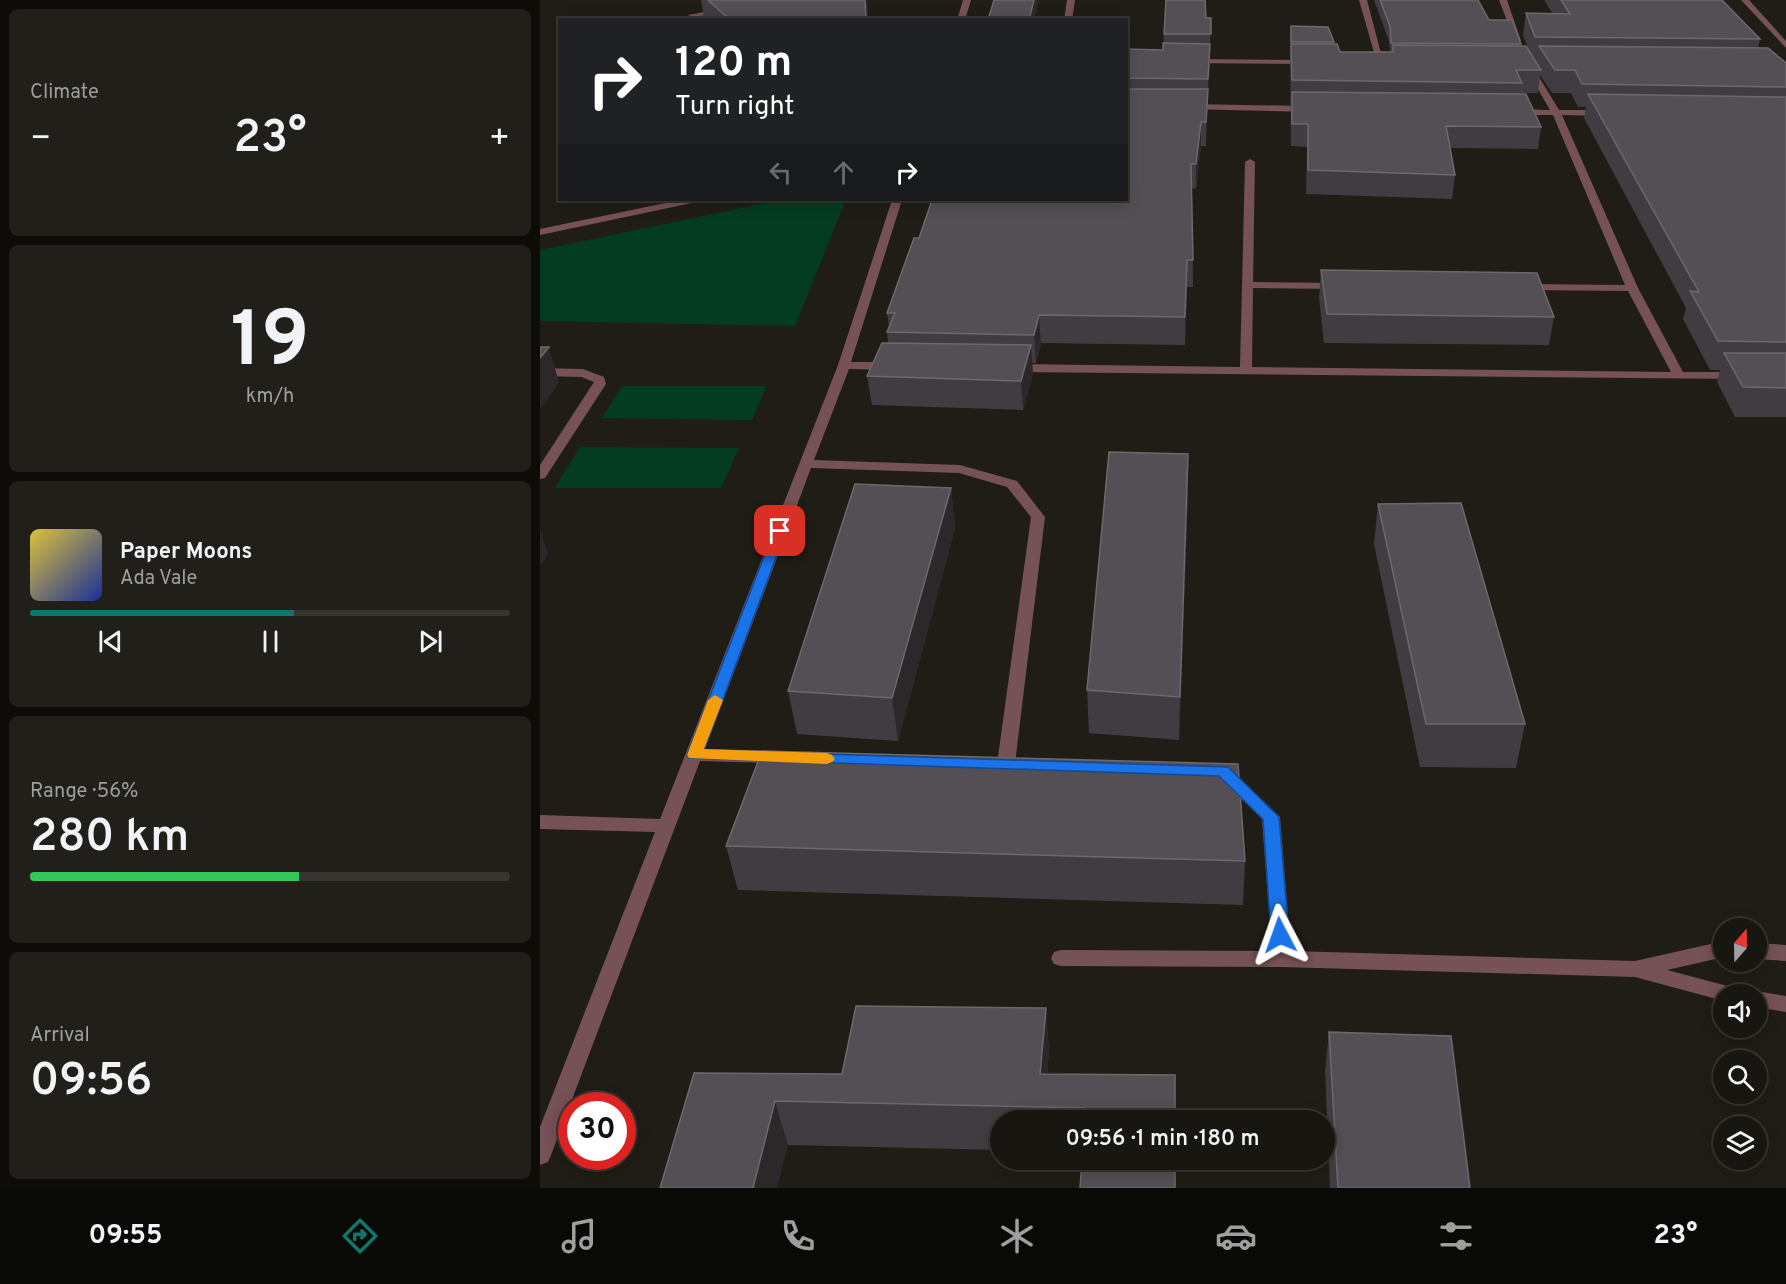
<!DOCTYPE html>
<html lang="en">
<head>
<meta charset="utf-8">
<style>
	:root { --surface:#171610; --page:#201f19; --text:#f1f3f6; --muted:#9e9f9f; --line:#363530; --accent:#0f766e }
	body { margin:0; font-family:Overpass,sans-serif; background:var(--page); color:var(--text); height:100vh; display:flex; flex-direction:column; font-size:22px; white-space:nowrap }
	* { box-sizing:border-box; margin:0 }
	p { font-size:20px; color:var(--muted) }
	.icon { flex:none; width:33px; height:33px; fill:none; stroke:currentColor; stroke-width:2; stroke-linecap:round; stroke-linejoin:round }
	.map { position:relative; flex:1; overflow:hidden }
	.panel { display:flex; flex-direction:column; gap:9px; padding:9px; background:#0d0c09; width:540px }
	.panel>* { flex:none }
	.guide { position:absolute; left:18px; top:18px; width:570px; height:183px; border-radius:0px; box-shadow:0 3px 15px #0003,0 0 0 2px var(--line); background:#202124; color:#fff; overflow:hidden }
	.needle { width:39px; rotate:20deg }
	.buttons { position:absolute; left:1173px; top:918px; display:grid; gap:12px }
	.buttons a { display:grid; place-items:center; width:54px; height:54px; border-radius:50%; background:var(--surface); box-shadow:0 3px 15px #0003,0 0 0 2px var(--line); font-size:30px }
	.speed { position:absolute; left:18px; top:1092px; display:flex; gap:12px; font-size:30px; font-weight:700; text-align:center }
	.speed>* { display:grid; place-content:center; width:78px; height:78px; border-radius:50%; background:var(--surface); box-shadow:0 3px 15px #0003,0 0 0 2px var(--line); line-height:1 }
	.speed .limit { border:9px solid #d22; background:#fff; color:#111 }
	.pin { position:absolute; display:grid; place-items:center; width:51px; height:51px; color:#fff; margin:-26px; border-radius:12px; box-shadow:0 3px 9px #0006 }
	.me { position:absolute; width:66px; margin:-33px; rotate:356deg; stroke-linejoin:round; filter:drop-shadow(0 0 4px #0008) }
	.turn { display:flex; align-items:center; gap:21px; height:126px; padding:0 18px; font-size:27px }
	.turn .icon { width:78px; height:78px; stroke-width:2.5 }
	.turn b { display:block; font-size:42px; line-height:51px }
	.lanes { display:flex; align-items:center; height:57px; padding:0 18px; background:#0003; justify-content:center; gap:30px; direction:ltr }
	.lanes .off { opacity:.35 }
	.big { font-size:45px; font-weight:600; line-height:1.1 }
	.panel .widget { flex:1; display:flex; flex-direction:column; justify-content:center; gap:9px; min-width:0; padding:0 21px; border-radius:9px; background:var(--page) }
	.panel .dial { align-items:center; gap:0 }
	.dial b { font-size:78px; line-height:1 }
	.song { display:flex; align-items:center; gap:18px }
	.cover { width:72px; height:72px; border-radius:9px; background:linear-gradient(135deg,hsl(50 70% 55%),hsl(230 70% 35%)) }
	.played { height:6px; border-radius:3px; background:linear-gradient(90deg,var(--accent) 55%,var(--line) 55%) }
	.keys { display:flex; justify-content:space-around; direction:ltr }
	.heat { display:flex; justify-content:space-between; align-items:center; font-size:33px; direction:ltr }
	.charge { height:9px; border-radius:4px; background:linear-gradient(90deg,#34c759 56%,var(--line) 0) }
	.trip { position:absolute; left:450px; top:1110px; width:345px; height:60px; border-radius:30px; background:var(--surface); box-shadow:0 3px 15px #0003,0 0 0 2px var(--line); font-weight:600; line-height:60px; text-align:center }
	.menu { display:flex; height:96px; justify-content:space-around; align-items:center; background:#090906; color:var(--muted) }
	.menu .icon { width:42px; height:42px }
	.menu .active { color:var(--accent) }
	.menu b { font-size:27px; color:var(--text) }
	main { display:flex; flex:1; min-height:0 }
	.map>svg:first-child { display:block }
	.green { fill:#043c21 }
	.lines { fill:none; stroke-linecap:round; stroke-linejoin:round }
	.minor { fill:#765156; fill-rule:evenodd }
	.wall { fill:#413c42 }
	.shaded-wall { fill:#2c2728 }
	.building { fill:#544f54; stroke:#6d686c; stroke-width:1.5 }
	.route { fill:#1a73e8; stroke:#114b97; stroke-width:1.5 }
	.slow { fill:#f59e0b }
</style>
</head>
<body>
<main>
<section class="panel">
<div class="widget"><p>Climate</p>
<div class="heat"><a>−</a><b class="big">23°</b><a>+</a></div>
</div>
<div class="widget dial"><b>19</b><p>km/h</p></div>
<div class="widget">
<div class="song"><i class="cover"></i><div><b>Paper Moons</b><p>Ada Vale</p></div></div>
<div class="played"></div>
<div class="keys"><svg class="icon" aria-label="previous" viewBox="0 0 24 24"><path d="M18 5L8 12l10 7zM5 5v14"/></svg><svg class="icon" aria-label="pause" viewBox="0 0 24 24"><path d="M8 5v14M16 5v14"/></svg><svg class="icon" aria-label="next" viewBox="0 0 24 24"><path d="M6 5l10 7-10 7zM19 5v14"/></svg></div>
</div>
<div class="widget"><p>Range · 56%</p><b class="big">280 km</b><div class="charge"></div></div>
<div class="widget"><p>Arrival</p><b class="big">09:56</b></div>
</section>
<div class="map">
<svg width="1246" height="1188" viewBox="0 0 1246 1188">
	<rect width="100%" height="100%" fill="#1f1d15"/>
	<g class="green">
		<polygon points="240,200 306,200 255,326 0,321 0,250"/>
		<polygon points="82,386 227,386 212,420 62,418"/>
		<polygon points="40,447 41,447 199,448 181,488 15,488"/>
	</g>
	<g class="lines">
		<g class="minor">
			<polygon points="423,0 431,0 425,20 417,20"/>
			<polygon points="527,0 535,0 532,20 524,20"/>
			<polygon points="819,0 827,0 844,65 837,63"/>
			<polygon points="959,0 967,0 981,41 974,39"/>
			<polygon points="1201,0 1209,0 1246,41 1246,48"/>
			<polygon points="181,9 185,11 184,13 152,17 148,15"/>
			<polygon points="649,59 769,60 773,62 769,64 646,63 646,59"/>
			<polygon points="989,65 993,67 1019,110 1063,110 1067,113 1063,116 1022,115 1098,288 1143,372 1198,372 1202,373 1202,379 472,372 466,368 472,364 700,367 705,162 710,159 715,162 713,282 798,283 804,286 798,289 713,288 712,367 1131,372 1088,291 984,290 978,287 984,284 1085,285 1013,115 973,115 969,112 973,109 1010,110 985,67"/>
			<polygon points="646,104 769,106 773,109 769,112 643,109 642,107"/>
			<polygon points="140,200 157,200 152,203 0,235 0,229"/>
			<polygon points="352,200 362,200 311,362 352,362 358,366 352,370 309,369 274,460 420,465 477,481 505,517 475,764 472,768 460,768 457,764 491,517 467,487 419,473 271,468 165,749 238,751 244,753 247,757 244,761 238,763 160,761 11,1155 8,1162 0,1165 0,1127 115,832 0,829 0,815 120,819 298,365"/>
			<polygon points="0,368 43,369 64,377 66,384 5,478 0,479 0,465 54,382 41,377 0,376"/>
			<polygon points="687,769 693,771 740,817 751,951 1095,961 1184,941 1184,957 1127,970 1195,988 1198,994 1184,994 1184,1001 1095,977 742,967 521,966 514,964 511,958 514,952 521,950 732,951 722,819 681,779 678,775 681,771"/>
			<polygon points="1216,943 1246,945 1246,961 1216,959"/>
			<polygon points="1216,991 1246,996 1246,1012 1216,1007 1216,994 1208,994"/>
		</g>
	</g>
	<g class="wall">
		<polygon points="161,0 327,0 328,20 166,20 164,18"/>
		<polygon points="834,0 938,0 949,20 981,44 981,46 988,48 983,35 986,13 1013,14 1004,0 1182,0 1220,39 1218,48 1246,63 1246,417 1195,417 1177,382 1180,370 1170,370 1143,319 1146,308 1044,118 1046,107 1038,107 1031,93 1012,93 1000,75 998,93 980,93 980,94 1001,127 998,149 910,148 915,175 912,199 766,194 767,147 751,146 750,41 751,26 794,42 793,44 800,52 850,52 849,41"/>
		<polygon points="666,18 671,18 666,146 661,146 656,189 652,188 653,287 647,287 645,345 501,343 496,363 492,363 493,374 483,410 332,405 327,376 348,343 347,332 349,327 347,313 379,238 586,200 586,49 623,50 624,34"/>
		<polygon points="781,270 1014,317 1009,345 784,343 779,298"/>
		<polygon points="648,454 648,494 639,740 549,733 547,690"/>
		<polygon points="411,488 415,528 358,741 257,734 248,691"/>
		<polygon points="838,504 985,724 976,768 880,767 834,544"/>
		<polygon points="186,846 705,861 703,905 198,890"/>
		<polygon points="506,1008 509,1052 507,1074 635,1120 460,1120 460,1150 248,1145 154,1073 302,1074"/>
		<polygon points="789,1032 930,1188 790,1188 785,1071"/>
	</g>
	<g class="shaded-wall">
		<polygon points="325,0 327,0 328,20 326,20"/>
		<polygon points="494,0 499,0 495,20 489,20"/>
		<polygon points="670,44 670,65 668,102 668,79"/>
		<polygon points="668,89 667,112 666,146 666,122"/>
		<polygon points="661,122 661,146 656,189 656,164"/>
		<polygon points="647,260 647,287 645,345 645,317"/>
		<polygon points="499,315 501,343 496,363 494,335"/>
		<polygon points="491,345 493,374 483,410 481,381"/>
		<polygon points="9,347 19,383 0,409 0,358"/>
		<polygon points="648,454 648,494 639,740 640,697"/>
		<polygon points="411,488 415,528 358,741 352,698"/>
		<polygon points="0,529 8,554 0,567"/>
		<polygon points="506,1008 509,1052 505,1107 500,1074"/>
		<polygon points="235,1101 248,1145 237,1188 213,1188"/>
	</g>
	<g class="building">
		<polygon points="168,0 325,0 326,20 190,20"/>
		<polygon points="454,0 494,0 489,20 448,20"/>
		<polygon points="626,0 665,0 666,18 671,18 671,34 624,34"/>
		<polygon points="840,0 938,0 949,20 972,20 981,44 851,43 850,26"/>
		<polygon points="1021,0 1182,0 1220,39 995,37 986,13 1030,14"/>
		<polygon points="751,26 788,27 794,42 751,42"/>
		<polygon points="623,43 670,44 668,79 586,78 586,49 623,50"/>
		<polygon points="751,44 797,44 800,52 853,52 853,45 986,46 1001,70 976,70 982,83 752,80"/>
		<polygon points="999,46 1228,48 1246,63 1246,87 1042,84 1035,70 1015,70"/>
		<polygon points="586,89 668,89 666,122 661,122 656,164 651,164 653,260 647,260 645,317 499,315 494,335 347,332 355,313 347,313 374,238 379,238 392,200 586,200"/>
		<polygon points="752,92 986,94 1001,127 906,126 915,175 768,170 768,124 752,124"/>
		<polygon points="1048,94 1246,97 1246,342 1178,341 1150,291 1159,292"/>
		<polygon points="781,270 997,273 1014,317 787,314"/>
		<polygon points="342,343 491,345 481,381 327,376"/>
		<polygon points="0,347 9,347 0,358"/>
		<polygon points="1184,353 1246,353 1246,388 1203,387"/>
		<polygon points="569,452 648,454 640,697 547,690"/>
		<polygon points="315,484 411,488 352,698 248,691"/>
		<polygon points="921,503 985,724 886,724 838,504"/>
		<polygon points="222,751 698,764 705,861 186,846"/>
		<polygon points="316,1006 506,1008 500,1074 635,1075 635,1120 544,1120 545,1108 235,1101 213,1188 120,1188 154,1073 302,1074"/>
		<polygon points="789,1032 911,1036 930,1188 798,1188"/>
		<polygon points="542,1160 635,1160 635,1188 540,1188"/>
	</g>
	<polygon class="route" points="240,527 246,531 164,750 688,767 739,817 749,935 746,940 740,942 734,940 731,935 723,819 679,776 149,758 147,755 234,531"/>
	<polygon class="slow" points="175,695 183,700 164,749 287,753 292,755 295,759 292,762 287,764 149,758 147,755 168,700"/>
</svg>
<div class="buttons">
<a><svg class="needle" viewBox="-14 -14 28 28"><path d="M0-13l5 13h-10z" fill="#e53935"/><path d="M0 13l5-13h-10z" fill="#9e9f9f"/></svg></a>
<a><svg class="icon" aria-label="sound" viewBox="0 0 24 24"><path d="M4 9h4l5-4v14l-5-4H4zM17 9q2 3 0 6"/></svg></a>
<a><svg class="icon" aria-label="search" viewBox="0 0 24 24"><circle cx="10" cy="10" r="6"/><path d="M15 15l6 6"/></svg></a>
<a><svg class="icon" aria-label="layers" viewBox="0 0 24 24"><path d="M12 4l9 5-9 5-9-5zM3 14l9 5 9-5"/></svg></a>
</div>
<div class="speed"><div class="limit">30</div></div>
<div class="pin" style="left:240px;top:531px;background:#d93025"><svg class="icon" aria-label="arrive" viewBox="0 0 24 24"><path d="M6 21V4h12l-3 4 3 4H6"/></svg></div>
<svg class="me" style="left:740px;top:935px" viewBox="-20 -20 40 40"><path d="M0-17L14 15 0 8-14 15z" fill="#1a73e8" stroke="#fff" stroke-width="4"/></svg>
<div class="trip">09:56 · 1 min · 180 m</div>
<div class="guide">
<div class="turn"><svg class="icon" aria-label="right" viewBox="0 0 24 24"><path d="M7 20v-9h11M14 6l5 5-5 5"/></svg><div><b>120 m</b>Turn right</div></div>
<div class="lanes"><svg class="icon off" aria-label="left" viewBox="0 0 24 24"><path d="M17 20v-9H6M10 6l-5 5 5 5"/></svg><svg class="icon off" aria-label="ahead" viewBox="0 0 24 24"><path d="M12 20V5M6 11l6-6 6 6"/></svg><svg class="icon" aria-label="right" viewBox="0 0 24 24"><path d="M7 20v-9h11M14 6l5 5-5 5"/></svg></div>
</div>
</div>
</main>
<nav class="menu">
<b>09:55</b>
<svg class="icon active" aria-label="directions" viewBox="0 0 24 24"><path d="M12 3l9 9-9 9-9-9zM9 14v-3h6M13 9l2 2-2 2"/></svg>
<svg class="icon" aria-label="music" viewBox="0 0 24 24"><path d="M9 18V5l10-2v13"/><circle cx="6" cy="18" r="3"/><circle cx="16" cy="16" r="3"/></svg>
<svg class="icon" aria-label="phone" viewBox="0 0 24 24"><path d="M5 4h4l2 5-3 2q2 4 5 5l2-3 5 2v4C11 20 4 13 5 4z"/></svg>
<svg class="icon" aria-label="climate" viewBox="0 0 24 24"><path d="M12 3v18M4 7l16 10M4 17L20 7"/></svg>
<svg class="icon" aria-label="car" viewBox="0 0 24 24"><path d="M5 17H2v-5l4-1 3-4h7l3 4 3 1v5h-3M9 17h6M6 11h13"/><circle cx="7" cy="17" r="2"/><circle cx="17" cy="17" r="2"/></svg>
<svg class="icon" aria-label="filters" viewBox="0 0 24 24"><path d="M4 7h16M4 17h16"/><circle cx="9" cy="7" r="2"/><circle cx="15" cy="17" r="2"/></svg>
<b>23°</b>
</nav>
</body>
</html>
